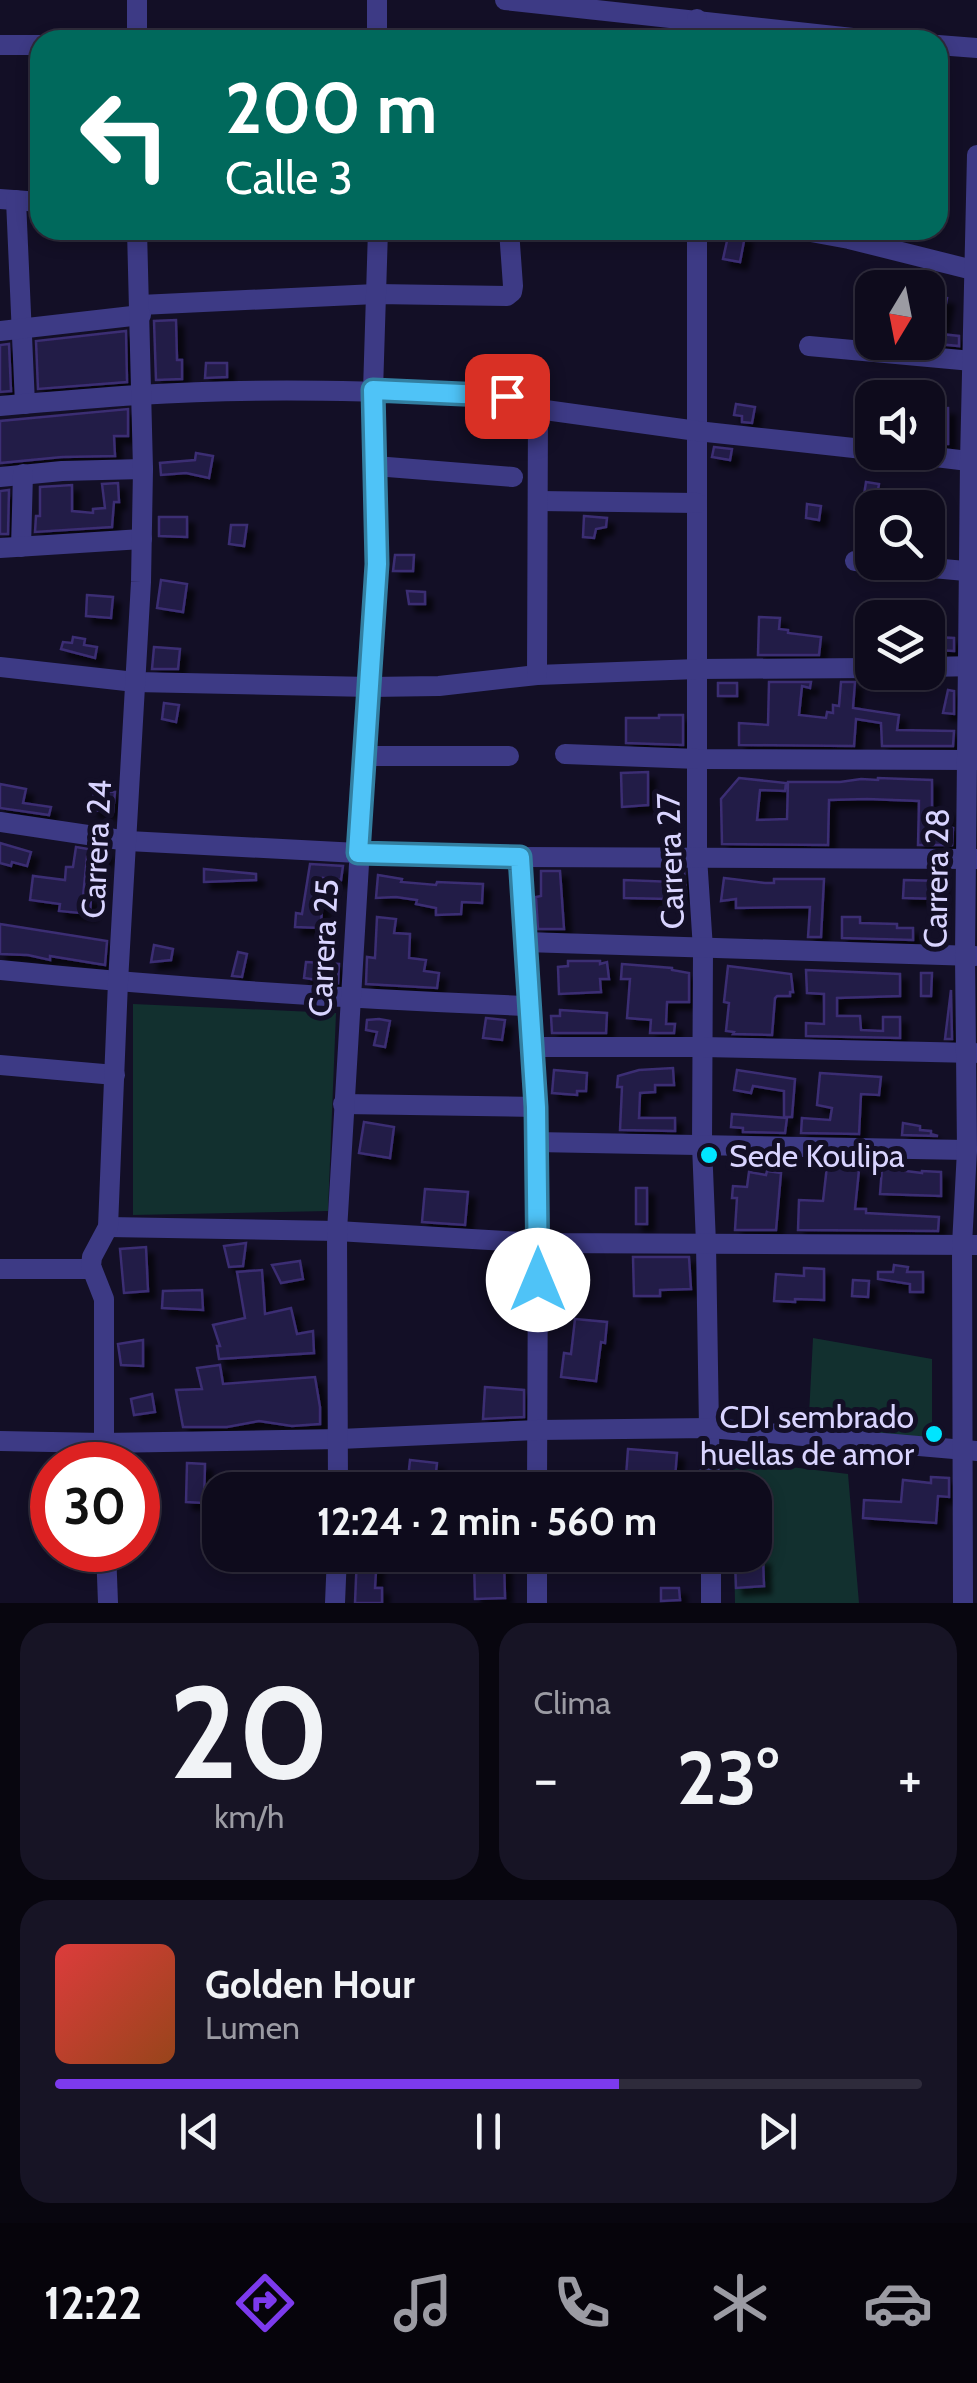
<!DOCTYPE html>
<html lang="es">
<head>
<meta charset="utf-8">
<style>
	:root { --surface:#0e0b1c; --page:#171425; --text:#f1f3f6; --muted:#9b9ba3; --line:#2e2b3b; --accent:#7c3aed }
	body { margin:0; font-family:Cabin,sans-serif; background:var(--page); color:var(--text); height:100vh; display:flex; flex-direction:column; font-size:38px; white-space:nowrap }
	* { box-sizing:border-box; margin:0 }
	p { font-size:32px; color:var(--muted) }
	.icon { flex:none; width:55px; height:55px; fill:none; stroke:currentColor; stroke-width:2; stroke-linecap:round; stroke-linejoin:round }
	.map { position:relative; height:1603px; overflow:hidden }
	.panel { display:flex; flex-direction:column; gap:20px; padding:20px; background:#08060f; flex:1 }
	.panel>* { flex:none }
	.hud { position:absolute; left:30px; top:30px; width:918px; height:210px; border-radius:30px; box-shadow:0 5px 15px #0003,0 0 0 2px var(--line); background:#00695c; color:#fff; overflow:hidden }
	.needle { width:65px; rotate:190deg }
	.buttons { position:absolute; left:855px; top:270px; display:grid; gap:20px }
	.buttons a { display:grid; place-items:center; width:90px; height:90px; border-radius:20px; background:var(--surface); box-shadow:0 5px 15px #0003,0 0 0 2px var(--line); font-size:50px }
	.speed { position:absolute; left:30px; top:1442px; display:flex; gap:20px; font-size:50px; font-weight:700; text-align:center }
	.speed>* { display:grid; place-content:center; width:130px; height:130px; border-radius:50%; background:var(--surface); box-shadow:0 5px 15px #0003,0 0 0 2px var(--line); line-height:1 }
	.speed .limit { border:15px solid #d22; background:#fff; color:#111 }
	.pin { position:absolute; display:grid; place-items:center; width:85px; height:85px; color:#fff; margin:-42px; border-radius:20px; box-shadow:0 5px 15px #0006 }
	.me { position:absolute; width:110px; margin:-55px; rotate:0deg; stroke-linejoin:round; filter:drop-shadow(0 0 8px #0008) }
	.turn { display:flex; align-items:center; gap:35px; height:210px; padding:0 30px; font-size:45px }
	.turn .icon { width:130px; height:130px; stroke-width:2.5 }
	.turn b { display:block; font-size:70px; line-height:85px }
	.big { font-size:75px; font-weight:700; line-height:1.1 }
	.panel .widget { flex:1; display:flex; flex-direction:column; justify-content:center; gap:15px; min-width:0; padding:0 35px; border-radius:30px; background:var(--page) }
	.panel .dial { align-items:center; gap:0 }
	.dial b { font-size:130px; line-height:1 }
	.song { display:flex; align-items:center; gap:30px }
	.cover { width:120px; height:120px; border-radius:15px; background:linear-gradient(135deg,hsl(0 70% 55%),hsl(20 70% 35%)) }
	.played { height:10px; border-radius:5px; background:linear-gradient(90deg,var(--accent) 65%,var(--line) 65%) }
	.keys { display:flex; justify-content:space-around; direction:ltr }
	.heat { display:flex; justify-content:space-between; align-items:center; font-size:55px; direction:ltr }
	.panel .tiles { flex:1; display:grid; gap:20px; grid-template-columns:1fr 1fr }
	.widget:last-child { grid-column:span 2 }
	.trip { position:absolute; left:202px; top:1472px; width:570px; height:100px; border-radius:30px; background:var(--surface); box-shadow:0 5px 15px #0003,0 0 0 2px var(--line); font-weight:700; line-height:100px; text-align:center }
	.menu { display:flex; height:160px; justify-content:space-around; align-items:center; background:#06040b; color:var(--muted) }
	.menu .icon { width:70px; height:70px }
	.menu .on { color:var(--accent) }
	.menu b { font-size:45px; color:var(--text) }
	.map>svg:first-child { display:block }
	.green { fill:#12302f }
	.building { fill:#241b47; stroke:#3b2d73; stroke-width:2.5; filter:url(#shadow) }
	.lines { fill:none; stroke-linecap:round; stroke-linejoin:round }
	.minor { stroke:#3d3a85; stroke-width:20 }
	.route-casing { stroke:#337fa1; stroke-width:25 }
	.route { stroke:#4fc3f7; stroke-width:18 }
	.poi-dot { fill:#00e5ff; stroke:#130f26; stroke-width:4 }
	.labels { text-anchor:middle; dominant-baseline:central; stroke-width:10; stroke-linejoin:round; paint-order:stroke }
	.street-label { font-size:32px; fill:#d9d4ff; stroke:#130f26 }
	.poi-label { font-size:32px; fill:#d9d4ff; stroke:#130f26; text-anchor:start }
</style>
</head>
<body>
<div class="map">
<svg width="977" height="1603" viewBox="0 0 977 1603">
	<defs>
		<filter id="shadow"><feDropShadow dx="7" dy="7" stdDeviation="2.5" flood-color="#0009"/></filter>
	</defs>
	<rect width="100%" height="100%" fill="#130f26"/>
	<g class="green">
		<polygon points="133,1004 336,1013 328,1211 133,1215"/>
		<polygon points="813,1338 932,1359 932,1441 808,1434"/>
		<polygon points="732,1460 848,1474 859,1603 735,1603 734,1555 755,1555 755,1490 733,1490"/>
	</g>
	<g class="building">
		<polygon points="729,232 745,236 740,262 723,259"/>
		<polygon points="928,296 947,298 940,334 959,336 959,346 928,343"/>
		<polygon points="176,320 177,360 182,360 182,379 156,380 154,321"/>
		<polygon points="126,331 127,382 38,389 36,341"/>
		<polygon points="9,344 11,391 0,392 0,345"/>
		<polygon points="206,363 227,363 227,377 205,378"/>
		<polygon points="736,404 755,407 752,423 742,422 742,416 734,415"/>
		<polygon points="948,408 948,444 932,443 931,409"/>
		<polygon points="128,409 128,436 114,436 115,456 62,457 0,463 0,421"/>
		<polygon points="714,447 732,449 730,460 712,457"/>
		<polygon points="196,453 213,456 209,478 186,473 161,475 160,463 195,460"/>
		<polygon points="866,482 879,484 875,508 862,508"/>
		<polygon points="118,483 119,502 114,502 112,527 35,532 36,516 40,516 40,487 72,485 72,511 93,513 93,509 105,508 102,484"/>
		<polygon points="9,490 8,534 0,534 0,491"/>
		<polygon points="807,504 821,506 819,520 806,518"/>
		<polygon points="584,516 607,518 606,527 596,529 594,538 583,537"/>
		<polygon points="159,517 187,517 187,537 159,536"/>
		<polygon points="231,525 247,525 244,546 229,544"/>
		<polygon points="395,555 414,555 413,571 393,571"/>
		<polygon points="161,580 187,584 183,612 157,608"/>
		<polygon points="407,591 425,592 425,604 409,604"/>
		<polygon points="87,595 113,597 111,618 86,616"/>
		<polygon points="759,617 780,618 779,629 788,630 788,633 821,637 819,655 758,655"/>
		<polygon points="73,637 85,639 84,645 97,647 95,658 61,649 63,642 72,643"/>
		<polygon points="935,637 954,638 954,651 935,650"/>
		<polygon points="154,647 180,649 178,669 152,669"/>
		<polygon points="769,682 811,682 810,688 802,686 799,715 826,718 827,712 833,713 833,705 839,706 841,682 855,682 853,708 899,715 897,730 954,731 953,746 882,746 881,723 856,719 854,746 739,745 739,723 768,725"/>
		<rect x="718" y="683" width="19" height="13"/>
		<polygon points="948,690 954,691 954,714 943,713"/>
		<polygon points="164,703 179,705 176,722 162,719"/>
		<polygon points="659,715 683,715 683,745 626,743 626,718 659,718"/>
		<polygon points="648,772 648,805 622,807 621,773"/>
		<polygon points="739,778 786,783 785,791 760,790 757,820 787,819 788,782 840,782 861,779 878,780 878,778 932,780 932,810 947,810 946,827 953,828 952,845 918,845 919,801 867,799 829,800 828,845 722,844 721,799"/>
		<polygon points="0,784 26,789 23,803 51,807 49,815 0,808"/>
		<polygon points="94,790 115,792 113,812 92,810"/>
		<polygon points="0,843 31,852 27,866 12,862 11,866 0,863"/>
		<polygon points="76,847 106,852 105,859 87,857 83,897 91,898 90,914 59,911 60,904 30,900 33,876 65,880 66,867 73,867"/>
		<polygon points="310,864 343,866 341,880 323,878 321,928 295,927 296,913 302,914"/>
		<polygon points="204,869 256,874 256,880 204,882"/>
		<polygon points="541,871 560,871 564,929 538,929 536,897 541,896"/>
		<polygon points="675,871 684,871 686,892 670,893 670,899 624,898 624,880 674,882"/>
		<polygon points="378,875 402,879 401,882 436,885 437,882 483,884 482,903 462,902 461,914 436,915 436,908 416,904 417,900 396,897 376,898"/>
		<polygon points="724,878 765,883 774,883 774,879 824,879 821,937 808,937 810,907 736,908 736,899 721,901"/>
		<polygon points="904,880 941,881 941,899 903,898"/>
		<polygon points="377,917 396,919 394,933 410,934 409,958 426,960 424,971 439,973 437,988 366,984 367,957 375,958"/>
		<polygon points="842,917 860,917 860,923 897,924 897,928 913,928 913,940 842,938"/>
		<polygon points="0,924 107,941 105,965 50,956 50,960 28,955 0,954"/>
		<polygon points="154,945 173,949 171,960 151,962"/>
		<polygon points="238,952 247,954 242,977 232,976"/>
		<polygon points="568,961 600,961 600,964 607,962 609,979 600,979 601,992 559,994 558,967 568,966"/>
		<polygon points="306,962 339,964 338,983 304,978"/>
		<polygon points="622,964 672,968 672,970 689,973 689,1002 667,1002 666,1024 675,1024 674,1033 650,1033 651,1020 627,1018 630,979 621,979"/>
		<polygon points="728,966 791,974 793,992 790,992 790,996 777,996 775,998 772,1035 733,1034 734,1032 726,1031 729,1003 724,1002"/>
		<polygon points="806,970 900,974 900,996 837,998 837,1016 860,1016 861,1030 883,1031 883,1017 900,1017 900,1038 806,1036 806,1023 824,1024 824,994 807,993"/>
		<polygon points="921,973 932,973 931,996 921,996"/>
		<polygon points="951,990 952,1039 945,1039"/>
		<polygon points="560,1010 607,1013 606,1033 552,1033 551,1016 560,1016"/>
		<polygon points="486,1018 505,1020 502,1040 483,1038"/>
		<polygon points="379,1019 390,1021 385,1047 374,1045 377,1032 366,1030 367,1020"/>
		<polygon points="673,1068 674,1085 655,1085 655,1092 640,1093 639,1118 675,1118 675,1131 620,1130 622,1087 617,1087 618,1076 639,1070"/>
		<polygon points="554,1070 587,1073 586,1091 577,1091 577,1095 552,1093"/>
		<polygon points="737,1070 795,1079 792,1117 784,1117 784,1091 753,1086 751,1093 734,1090"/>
		<polygon points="820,1073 881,1077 879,1095 861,1094 859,1134 801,1133 802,1118 830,1120 832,1108 817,1105"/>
		<polygon points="732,1114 787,1118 785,1133 743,1132 743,1128 731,1127"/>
		<polygon points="364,1122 394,1127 390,1158 359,1153"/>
		<polygon points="903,1123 920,1126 920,1130 931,1131 931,1134 938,1136 902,1135"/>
		<polygon points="827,1166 859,1170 855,1209 866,1209 866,1213 939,1217 938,1231 798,1230 799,1200 823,1201"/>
		<polygon points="882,1168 922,1173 922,1171 941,1172 941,1196 880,1194"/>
		<polygon points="767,1171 781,1173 776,1230 735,1230 737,1198 732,1198 733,1186 747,1187 749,1172 766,1175"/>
		<rect x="636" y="1188" width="11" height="36"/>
		<polygon points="425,1189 468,1192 465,1225 422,1222"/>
		<polygon points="246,1243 243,1266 229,1267 224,1246"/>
		<polygon points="146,1247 148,1291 124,1293 120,1249"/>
		<polygon points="633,1257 689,1257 691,1289 660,1290 660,1296 634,1296"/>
		<polygon points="300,1261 303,1279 281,1283 272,1265"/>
		<polygon points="894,1265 908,1267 907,1272 923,1272 923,1292 910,1292 910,1284 878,1279 878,1272 893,1272"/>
		<polygon points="804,1268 824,1269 824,1300 795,1299 795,1302 774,1301 776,1274 804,1276"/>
		<polygon points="262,1270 265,1314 291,1308 297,1334 313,1331 314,1353 219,1359 217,1346 220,1346 213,1325 245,1318 237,1272"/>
		<polygon points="853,1280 869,1281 868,1297 852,1296"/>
		<polygon points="202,1290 203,1310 162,1308 163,1291"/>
		<polygon points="575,1319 607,1322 605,1343 601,1342 596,1381 561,1377 564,1353 571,1354"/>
		<polygon points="143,1340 143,1366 121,1365 118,1344"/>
		<polygon points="220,1365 223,1384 315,1377 320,1407 320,1424 292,1426 259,1421 227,1427 183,1427 176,1390 202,1389 197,1368"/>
		<polygon points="485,1387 524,1390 524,1417 483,1419"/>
		<polygon points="152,1394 155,1412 134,1415 131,1399"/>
		<polygon points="628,1449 677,1453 674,1490 625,1490"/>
		<polygon points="410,1460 437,1463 434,1490 407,1488"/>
		<polygon points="187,1463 205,1464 204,1503 186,1502"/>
		<polygon points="931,1477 949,1478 949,1497 938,1496 936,1523 863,1518 864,1500 901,1502 903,1480 931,1483"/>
		<polygon points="357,1555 377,1555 375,1588 382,1588 382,1603 355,1603"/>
		<polygon points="763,1558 764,1586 736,1588 735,1559"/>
		<polygon points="504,1559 505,1598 475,1599 474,1560"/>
		<polygon points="661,1588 679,1588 680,1600 661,1601"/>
	</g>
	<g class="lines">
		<g class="minor">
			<polyline points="377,0 377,40"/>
			<polyline points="505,0 871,40"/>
			<polyline points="697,19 697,40"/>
			<polyline points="137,40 137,0"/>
			<polyline points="0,45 40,45"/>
			<polyline points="938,45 977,48"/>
			<polyline points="0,199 40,202"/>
			<polyline points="16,200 25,404"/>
			<polyline points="697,230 697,857 703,949 702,1145 706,1244 710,1490"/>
			<polyline points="800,230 849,239 977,271"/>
			<polyline points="140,305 376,294 507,296 512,292 513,286 509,230"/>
			<polyline points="0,331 141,315"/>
			<polyline points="809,346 972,361"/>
			<path d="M0,406C46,402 92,398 138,395C261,387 385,391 507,397L519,399L538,409L697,431L872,450"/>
			<polyline points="894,452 977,462"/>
			<polyline points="375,466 513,477"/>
			<polyline points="0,477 62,471 143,469"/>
			<polyline points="538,501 697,503"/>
			<polyline points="21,547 23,474"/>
			<polyline points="0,548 142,539"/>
			<polyline points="855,561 977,572"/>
			<polyline points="0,667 135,682 370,687 439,686 537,675 697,669 872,668"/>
			<polyline points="928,667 977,666"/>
			<polyline points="537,675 538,409"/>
			<polyline points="565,754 698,759 977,760"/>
			<polyline points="365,756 509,756"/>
			<polyline points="0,822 128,841 358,853 520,857 977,859"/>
			<polyline points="520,857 536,1107 538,1243 537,1490"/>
			<polyline points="525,942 975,956"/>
			<path d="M0,970C176,988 352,999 529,1006"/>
			<polyline points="532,1047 702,1047 975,1053"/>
			<polyline points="0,1065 115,1075"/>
			<polyline points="343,1104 536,1107"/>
			<polyline points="535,1142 967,1150"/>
			<polyline points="108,1227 337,1231 538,1243 977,1245"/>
			<polyline points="0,1269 92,1269"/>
			<polyline points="0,1441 103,1443 340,1439 537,1430 710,1428 977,1451"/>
			<polyline points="104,1465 104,1299 91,1266 92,1257 108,1227 118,982 141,582 143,469 137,230"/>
			<polyline points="338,1490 337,1231 377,564 373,391 378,230"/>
			<polyline points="106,1550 108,1603"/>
			<polyline points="537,1555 537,1603"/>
			<polyline points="711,1555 711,1603"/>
			<polyline points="335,1603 337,1555"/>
			<polyline points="963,1603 962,1245 967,1150 965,956 970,461 977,155"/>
		</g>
	</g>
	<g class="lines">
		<defs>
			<polyline id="route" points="507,396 373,390 377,564 358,853 520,857 536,1107 538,1280"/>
		</defs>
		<use href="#route" class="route-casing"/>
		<use href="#route" class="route"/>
	</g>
	<g class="poi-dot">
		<circle cx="709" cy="1155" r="10"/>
		<circle cx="934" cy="1434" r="10"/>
	</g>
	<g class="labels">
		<g class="street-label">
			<text transform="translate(96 849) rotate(-87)">Carrera 24</text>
			<text transform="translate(670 861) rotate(-92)">Carrera 27</text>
			<text transform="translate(936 878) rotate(-89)">Carrera 28</text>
			<text transform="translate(323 948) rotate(-87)">Carrera 25</text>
		</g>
		<g class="poi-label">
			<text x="729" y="1155">Sede Koulipa</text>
			<text x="914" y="1416" text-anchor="end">CDI sembrado<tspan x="914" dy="37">huellas de amor</tspan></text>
		</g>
	</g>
</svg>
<div class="buttons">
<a><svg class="needle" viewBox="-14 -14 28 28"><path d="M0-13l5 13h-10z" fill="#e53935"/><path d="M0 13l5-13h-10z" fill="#9b9ba3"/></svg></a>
<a><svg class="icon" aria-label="sound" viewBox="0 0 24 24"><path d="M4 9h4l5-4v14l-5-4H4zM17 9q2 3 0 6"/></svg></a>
<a><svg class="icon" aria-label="search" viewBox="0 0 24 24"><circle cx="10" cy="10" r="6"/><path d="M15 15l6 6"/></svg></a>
<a><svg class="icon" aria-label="layers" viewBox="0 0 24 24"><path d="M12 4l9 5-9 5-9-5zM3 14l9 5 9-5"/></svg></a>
</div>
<div class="speed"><div class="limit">30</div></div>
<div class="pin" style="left:507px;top:396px;background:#d93025"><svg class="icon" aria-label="arrive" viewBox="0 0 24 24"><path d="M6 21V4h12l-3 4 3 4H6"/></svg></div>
<svg class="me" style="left:538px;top:1280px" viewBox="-20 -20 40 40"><circle r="19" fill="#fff"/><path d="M0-13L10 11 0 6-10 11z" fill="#4fc3f7"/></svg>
<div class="trip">12:24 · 2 min · 560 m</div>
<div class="hud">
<div class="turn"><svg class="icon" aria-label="left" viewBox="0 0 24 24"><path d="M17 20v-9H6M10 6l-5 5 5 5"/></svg><div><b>200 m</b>Calle 3</div></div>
</div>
</div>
<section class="panel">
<div class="tiles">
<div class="widget dial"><b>20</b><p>km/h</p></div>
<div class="widget"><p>Clima</p>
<div class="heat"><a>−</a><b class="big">23°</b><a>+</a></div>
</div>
<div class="widget">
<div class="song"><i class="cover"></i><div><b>Golden Hour</b><p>Lumen</p></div></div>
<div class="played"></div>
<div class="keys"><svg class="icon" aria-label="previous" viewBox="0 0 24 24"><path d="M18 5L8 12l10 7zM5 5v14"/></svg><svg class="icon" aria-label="pause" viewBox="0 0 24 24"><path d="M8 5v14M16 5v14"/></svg><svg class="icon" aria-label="next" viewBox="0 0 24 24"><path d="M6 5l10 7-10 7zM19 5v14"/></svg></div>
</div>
</div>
</section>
<nav class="menu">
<b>12:22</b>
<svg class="icon on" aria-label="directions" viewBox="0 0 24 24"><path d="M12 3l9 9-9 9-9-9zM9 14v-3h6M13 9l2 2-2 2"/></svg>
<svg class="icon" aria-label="music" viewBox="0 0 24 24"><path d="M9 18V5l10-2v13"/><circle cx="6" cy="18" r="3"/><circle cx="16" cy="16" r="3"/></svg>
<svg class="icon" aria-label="phone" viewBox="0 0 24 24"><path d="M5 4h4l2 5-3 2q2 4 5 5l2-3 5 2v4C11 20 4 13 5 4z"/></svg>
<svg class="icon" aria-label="climate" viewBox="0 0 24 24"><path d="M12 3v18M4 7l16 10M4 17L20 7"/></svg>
<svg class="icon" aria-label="car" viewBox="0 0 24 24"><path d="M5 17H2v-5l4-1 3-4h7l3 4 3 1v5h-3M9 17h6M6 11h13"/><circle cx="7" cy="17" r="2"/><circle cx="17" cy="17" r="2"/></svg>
</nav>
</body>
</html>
